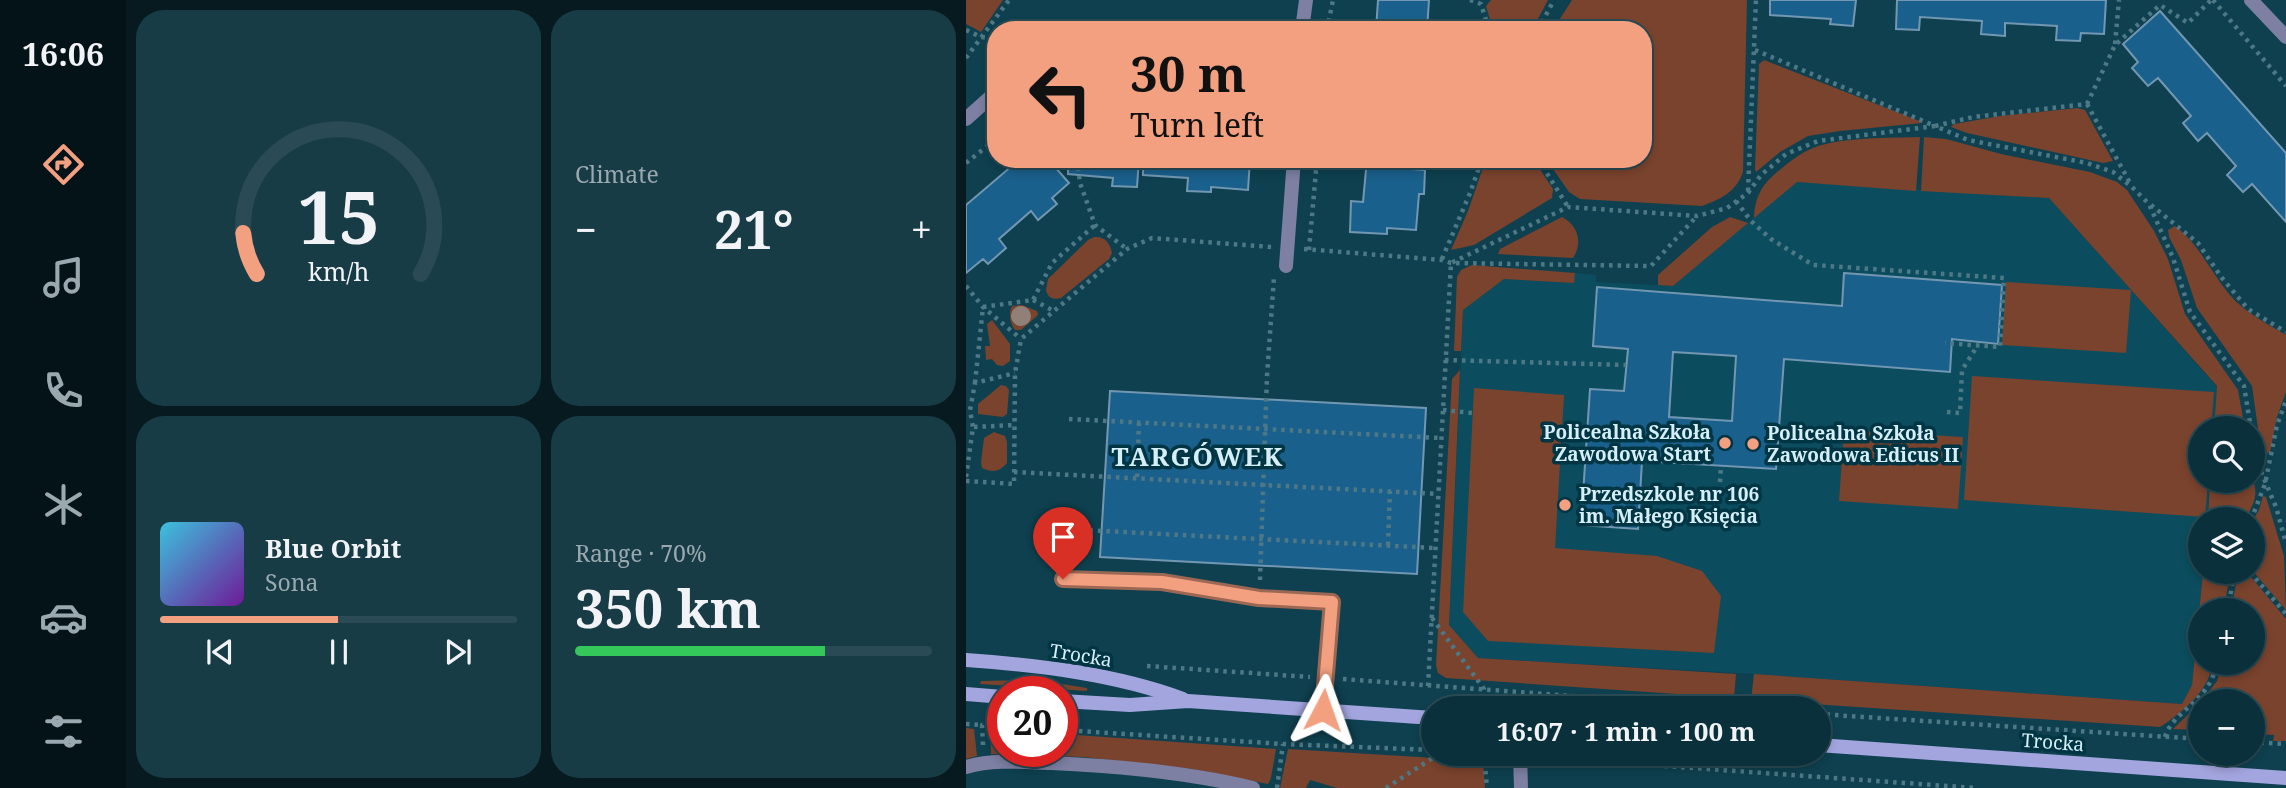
<!DOCTYPE html>
<html lang="en">
<head>
<meta charset="utf-8">
<style>
	:root { --surface:#0a303b; --page:#183c46; --text:#f1f3f6; --muted:#99a9af; --line:#2a4b55; --accent:#f2a080 }
	body { margin:0; font-family:"Noto Serif",serif; background:var(--page); color:var(--text); height:100vh; display:flex; flex-direction:column; font-size:26px; white-space:nowrap }
	* { box-sizing:border-box; margin:0 }
	p { font-size:23px; color:var(--muted) }
	.icon { flex:none; width:38px; height:38px; fill:none; stroke:currentColor; stroke-width:2; stroke-linecap:round; stroke-linejoin:round }
	.map { position:relative; flex:1; overflow:hidden }
	.details { display:flex; flex-direction:column; gap:10px; padding:10px; background:#061a20; width:840px }
	.details>* { flex:none }
	.top-card { position:absolute; left:21px; top:21px; width:665px; height:147px; border-radius:28px; box-shadow:0 4px 10px #0003,0 0 0 2px var(--line); background:#f2a080; color:#111; overflow:hidden }
	.buttons { position:absolute; left:1222px; top:416px; display:grid; gap:14px }
	.buttons a { display:grid; place-items:center; width:77px; height:77px; border-radius:50%; background:var(--surface); box-shadow:0 4px 10px #0003,0 0 0 2px var(--line); font-size:35px }
	.speed { position:absolute; left:21px; top:676px; display:flex; gap:14px; font-size:35px; font-weight:700; text-align:center }
	.speed>* { display:grid; place-content:center; width:91px; height:91px; border-radius:50%; background:var(--surface); box-shadow:0 4px 10px #0003,0 0 0 2px var(--line); line-height:1 }
	.speed .limit { border:10px solid #d22; background:#fff; color:#111 }
	.pin { position:absolute; display:grid; place-items:center; width:60px; height:60px; color:#fff; margin:-72px -30px; border-radius:50% 50% 50% 0; rotate:-45deg; box-shadow:0 0 7px #0007 }
	.pin .icon { rotate:45deg }
	.me { position:absolute; width:77px; margin:-38px; rotate:4deg; stroke-linejoin:round; filter:drop-shadow(0 0 5px #0008) }
	.turn { display:flex; align-items:center; gap:24px; height:147px; padding:0 28px; font-size:32px }
	.turn .icon { width:91px; height:91px; stroke-width:2.5 }
	.turn b { display:block; font-size:49px; line-height:60px }
	.big { font-size:52px; font-weight:700; line-height:1.1 }
	.details .card { flex:1; display:flex; flex-direction:column; justify-content:center; gap:10px; min-width:0; padding:0 24px; border-radius:28px; background:var(--page) }
	.details .dial { align-items:center; gap:0 }
	.dial svg { height:182px; overflow:visible; fill:none; stroke:var(--line); stroke-width:7; stroke-linecap:round; text-anchor:middle }
	.dial text { fill:var(--text); stroke:none }
	.song { display:flex; align-items:center; gap:21px }
	.cover { width:84px; height:84px; border-radius:10px; background:linear-gradient(135deg,hsl(190 70% 55%),hsl(280 70% 35%)) }
	.played { height:7px; border-radius:4px; background:linear-gradient(90deg,var(--accent) 50%,var(--line) 50%) }
	.keys { display:flex; justify-content:space-around; direction:ltr }
	.heat { display:flex; justify-content:space-between; align-items:center; font-size:38px; direction:ltr }
	.charge { height:10px; border-radius:5px; background:linear-gradient(90deg,#34c759 70%,var(--line) 0) }
	.details .tiles { flex:1; display:grid; gap:10px; grid-template-columns:repeat(2,1fr) }
	.trip { position:absolute; left:455px; top:696px; width:410px; height:70px; border-radius:35px; background:var(--surface); box-shadow:0 4px 10px #0003,0 0 0 2px var(--line); font-weight:700; line-height:70px; text-align:center }
	main { display:flex; flex:1; min-height:0 }
	.dock { display:flex; flex-direction:column; width:126px; justify-content:space-around; align-items:center; background:#041318; color:var(--muted) }
	.dock .icon { width:49px; height:49px }
	.dock .current { color:var(--accent) }
	.dock b { font-size:32px; color:var(--text) }
	.map>svg:first-child { display:block }
	.built { fill:#0b4d5e }
	.green { fill:#7a432d }
	.building { fill:#1a608c; stroke:#7397b2; stroke-width:2; fill-rule:evenodd }
	.lines { fill:none; stroke-linecap:round; stroke-linejoin:round }
	.path { stroke:#4e7885; stroke-width:4.5; stroke-dasharray:3.5 5; stroke-linecap:butt }
	.lane { stroke:#7d7fa3; stroke-width:14 }
	.street { stroke:#7d7fa3; stroke-width:14 }
	.secondary { stroke:#a3a5df; stroke-width:14 }
	.tree { fill:#908077 }
	.route-casing { stroke:#9d6853; stroke-width:18 }
	.route { stroke:#f2a080; stroke-width:12 }
	.poi-dot { fill:#f2a080; stroke:#003544; stroke-width:2.5 }
	.labels { text-anchor:middle; dominant-baseline:central; stroke-width:7; stroke-linejoin:round; paint-order:stroke }
	.poi-label { font-size:19px; font-weight:bold; fill:#d5eef7; stroke:#003544; text-anchor:start }
	.street-label { font-size:19px; fill:#d5eef7; stroke:#003544 }
	.district-label { font-size:26px; font-weight:bold; letter-spacing:2px; fill:#d5eef7; stroke:#003544 }
</style>
</head>
<body>
<main>
<nav class="dock">
<b>16:06</b>
<svg class="icon current" aria-label="directions" viewBox="0 0 24 24"><path d="M12 3l9 9-9 9-9-9zM9 14v-3h6M13 9l2 2-2 2"/></svg>
<svg class="icon" aria-label="music" viewBox="0 0 24 24"><path d="M9 18V5l10-2v13"/><circle cx="6" cy="18" r="3"/><circle cx="16" cy="16" r="3"/></svg>
<svg class="icon" aria-label="phone" viewBox="0 0 24 24"><path d="M5 4h4l2 5-3 2q2 4 5 5l2-3 5 2v4C11 20 4 13 5 4z"/></svg>
<svg class="icon" aria-label="climate" viewBox="0 0 24 24"><path d="M12 3v18M4 7l16 10M4 17L20 7"/></svg>
<svg class="icon" aria-label="car" viewBox="0 0 24 24"><path d="M5 17H2v-5l4-1 3-4h7l3 4 3 1v5h-3M9 17h6M6 11h13"/><circle cx="7" cy="17" r="2"/><circle cx="17" cy="17" r="2"/></svg>
<svg class="icon" aria-label="filters" viewBox="0 0 24 24"><path d="M4 7h16M4 17h16"/><circle cx="9" cy="7" r="2"/><circle cx="15" cy="17" r="2"/></svg>
</nav>
<section class="details">
<div class="tiles">
<div class="card dial"><svg viewBox="0 0 100 80">
<path d="M14 69A42 42 0 1 1 86 69"/>
<path d="M14 69A42 42 0 0 1 8 51" stroke="#f2a080"/>
<text x="50" y="56" font-size="32" font-weight="700">15</text>
<text x="50" y="72" font-size="11">km/h</text>
</svg></div>
<div class="card"><p>Climate</p>
<div class="heat"><a>−</a><b class="big">21°</b><a>+</a></div>
</div>
<div class="card">
<div class="song"><i class="cover"></i><div><b>Blue Orbit</b><p>Sona</p></div></div>
<div class="played"></div>
<div class="keys"><svg class="icon" aria-label="previous" viewBox="0 0 24 24"><path d="M18 5L8 12l10 7zM5 5v14"/></svg><svg class="icon" aria-label="pause" viewBox="0 0 24 24"><path d="M8 5v14M16 5v14"/></svg><svg class="icon" aria-label="next" viewBox="0 0 24 24"><path d="M6 5l10 7-10 7zM19 5v14"/></svg></div>
</div>
<div class="card"><p>Range · 70%</p><b class="big">350 km</b><div class="charge"></div></div>
</div>
</section>
<div class="map">
<svg width="1320" height="788" viewBox="0 0 1320 788">
	<rect width="100%" height="100%" fill="#0e404f"/>
	<polygon class="built" points="830,182 1083,198 1251,387 1248,429 1234,429 1234,481 1244,481 1241,520 1234,520 1234,572 1237,572 1226,685 1216,704 788,674 512,658 483,625 497,310 538,279 607,283 609,273 630,275 630,282 707,286"/>
	<g class="green">
		<polygon points="0,0 37,0 15,32 0,24"/>
		<polygon points="525,0 582,0 566,30 527,30 520,6"/>
		<path d="M606,0H781L777,172C770,192 755,199 736,206L614,199L603,192L580,159H677V30H617L590,25Z"/>
		<polygon points="798,60 956,122 956,123 874,131 842,136 814,152 790,172 789,169 793,64"/>
		<polygon points="1111,108 1119,110 1147,161 1137,163 1001,133 985,127 988,124 1034,116"/>
		<path d="M954,137L950,191L831,182L788,218C789,195 797,183 815,169C824,161 835,153 847,148C873,137 925,138 954,137Z"/>
		<polygon points="958,137 980,139 1035,154 1124,172 1151,182 1161,190 1188,231 1202,259 1219,314 1272,390 1279,429 1248,429 1251,386 1083,198 955,191"/>
		<polygon points="520,159 567,159 587,189 586,198 508,245 485,250 502,211"/>
		<path d="M596,217C612,225 617,243 607,258L532,254L534,249Z"/>
		<polygon points="764,217 782,223 707,286 692,285 692,275 746,227"/>
		<path d="M1209,226C1233,244 1244,271 1263,294C1278,312 1300,323 1320,335V392L1311,417L1304,452L1298,455L1295,450L1286,386L1231,308L1215,260L1203,237L1202,230Z"/>
		<path d="M128,237C139,236 144,243 146,253L143,259L95,298C87,300 82,298 80,290L82,279L122,240Z"/>
		<polygon points="506,265 609,273 608,283 538,279 497,310 495,351 488,351 491,277 495,270"/>
		<polygon points="1040,282 1165,290 1160,353 1036,345"/>
		<path d="M56,305L71,311L72,315L55,330H49C44,323 42,314 46,306Z"/>
		<polygon points="26,320 44,344 44,361 37,366 31,365 26,359 20,360 19,346 24,346 21,324"/>
		<polygon points="494,370 483,625 512,658 770,674 768,698 480,678 472,673 470,665 486,379"/>
		<polygon points="1006,376 1248,392 1245,429 1234,429 1234,481 1242,481 1239,517 998,500"/>
		<polygon points="35,385 40,386 43,390 41,414 37,417 12,414 12,404"/>
		<polygon points="508,388 598,395 589,548 691,556 736,571 755,596 748,653 522,641 497,612"/>
		<polygon points="878,430 997,437 992,509 873,501"/>
		<path d="M28,432L39,436L41,442V463C33,472 27,473 16,468L15,462L18,438Z"/>
		<path d="M1286,476C1293,498 1288,500 1280,520H1244L1242,517L1244,481H1286Z"/>
		<polygon points="1297,496 1300,497 1318,556 1320,610 1286,570 1286,522 1293,510"/>
		<path d="M1237,572H1265L1257,611H1234V663H1247C1242,692 1217,712 1194,727L785,700L788,674L1216,704L1226,685Z"/>
		<polygon points="1272,572 1281,572 1320,619 1320,741 1307,741 1308,735 1286,734 1286,702 1235,702 1251,681 1256,663 1286,663 1286,611 1265,611"/>
		<polygon points="71,680 121,688 121,691 14,684 15,681"/>
		<polygon points="1234,703 1234,730 1207,729 1230,707"/>
		<polygon points="0,728 8,729 11,756 0,759"/>
		<polygon points="24,730 37,731 37,751 96,751 96,734 310,749 305,778 302,784 226,769 117,757 25,754"/>
		<polygon points="322,749 517,761 519,788 371,788 344,780 340,788 314,788"/>
	</g>
	<g class="building">
		<polygon points="412,0 463,0 461,30 410,30"/>
		<polygon points="804,0 890,0 887,26 864,24 865,19 804,15"/>
		<polygon points="931,0 1140,0 1138,34 1115,33 1114,41 1090,40 1091,26 1039,23 1039,36 1015,34 1016,21 954,17 953,30 930,29"/>
		<polygon points="1194,11 1320,153 1320,222 1286,184 1277,192 1261,175 1270,166 1241,133 1232,141 1217,123 1225,116 1192,78 1182,86 1166,68 1172,62 1157,44"/>
		<polygon points="54,159 82,159 103,183 86,198 91,204 72,220 65,211 33,239 40,248 22,264 17,259 0,273 0,205"/>
		<polygon points="102,159 173,159 171,187 146,186 147,178 102,174"/>
		<polygon points="177,159 284,159 282,190 245,187 245,192 221,191 222,178 177,175"/>
		<polygon points="401,159 447,159 446,169 459,170 458,194 453,194 450,230 421,228 421,234 384,232 385,201 397,202"/>
		<path d="M878,273L1036,285L1032,344L986,339L984,372L818,359L810,469L676,461L672,529L615,525L624,389L658,391L662,349L627,346L631,287L876,306ZM707,352L770,356L766,421L703,417Z"/>
		<polygon points="144,391 460,408 451,574 134,557"/>
	</g>
	<g class="lines">
		<g class="path">
			<polyline points="504,0 515,4 523,30"/>
			<polyline points="1247,0 1320,86"/>
			<polyline points="0,30 15,37 30,39"/>
			<polyline points="361,30 367,0"/>
			<polyline points="572,30 588,0"/>
			<polyline points="1149,44 1153,0"/>
			<polyline points="789,50 969,126 1007,117 1121,104"/>
			<polyline points="0,58 43,0"/>
			<polyline points="1121,104 1149,45 1194,5 1222,23 1245,0"/>
			<polyline points="1121,104 1164,183"/>
			<polyline points="111,159 114,183 129,225 161,249"/>
			<polyline points="572,159 602,207"/>
			<polyline points="0,163 30,139"/>
			<polyline points="782,191 790,0"/>
			<polyline points="770,201 785,221 805,239 847,265 1038,278 1034,347 979,343"/>
			<polyline points="1185,205 1232,243 1256,278 1282,309 1320,332"/>
			<polyline points="338,249 476,260 485,263 685,266 730,217"/>
			<polyline points="343,250 351,159"/>
			<polyline points="476,259 504,193 516,159"/>
			<polyline points="0,286 17,307 55,339"/>
			<polyline points="67,300 88,311"/>
			<polyline points="479,360 660,365"/>
			<polyline points="9,383 17,307 67,300 86,263 129,225"/>
			<polyline points="477,410 506,413"/>
			<polyline points="981,412 994,413 996,370 1012,345"/>
			<polyline points="103,419 475,438"/>
			<polyline points="8,427 49,425"/>
			<polyline points="1286,439 1290,460 1310,507 1320,543"/>
			<polyline points="48,472 472,494"/>
			<polyline points="0,477 7,427 4,410 9,383 49,373"/>
			<polyline points="171,477 173,423"/>
			<polyline points="0,481 48,484 49,373 55,339 161,249 186,238 305,247"/>
			<polyline points="754,482 755,466"/>
			<polyline points="1285,520 1299,484 1311,425 1320,401"/>
			<polyline points="98,529 469,548"/>
			<polyline points="422,545 424,491"/>
			<polyline points="1284,572 1320,614"/>
			<polyline points="294,580 301,376 308,277"/>
			<polyline points="1262,611 1268,572"/>
			<polyline points="466,618 518,689 516,709"/>
			<polyline points="181,666 344,677"/>
			<polyline points="377,679 781,709"/>
			<polyline points="462,686 485,263 602,207 731,216 761,208 782,193 795,175 820,154 852,141 969,126 1002,140 1121,163 1147,172 1166,187 1183,204 1207,258 1224,312 1278,386 1285,429"/>
			<polyline points="852,714 1234,739"/>
			<polyline points="0,724 16,725"/>
			<polyline points="96,730 317,744 467,750"/>
			<path d="M1199,737C1207,710 1243,703 1251,663"/>
			<polyline points="1286,742 1320,744"/>
			<polyline points="17,745 16,725 37,726"/>
			<polyline points="518,754 521,788"/>
			<polyline points="571,757 1010,788"/>
			<polyline points="311,788 317,744"/>
			<polyline points="420,788 473,754"/>
		</g>
		<polyline class="lane" points="97,579 196,582 293,598 366,602 357,710"/>
		<g class="street">
			<polyline points="1285,0 1320,37"/>
			<polyline points="336,30 340,0"/>
			<polyline points="0,119 30,92"/>
			<polyline points="320,266 328,159"/>
			<polyline points="554,754 555,788"/>
			<path d="M0,767C28,759 56,762 85,763C153,766 221,772 287,788"/>
		</g>
		<g class="secondary">
			<path d="M0,660C72,665 149,674 217,699"/>
			<polyline points="0,694 37,697"/>
			<polyline points="96,701 164,705 222,701 467,718"/>
			<polyline points="852,745 1320,778"/>
		</g>
	</g>
	<circle class="tree" cx="55" cy="316" r="10"/>
	<g class="lines">
		<defs>
			<polyline id="route" points="97,579 196,582 293,598 366,602 357,710"/>
		</defs>
		<use href="#route" class="route-casing"/>
		<use href="#route" class="route"/>
	</g>
	<g class="poi-dot">
		<circle cx="759" cy="443" r="7"/>
		<circle cx="787" cy="444" r="7"/>
		<circle cx="599" cy="505" r="7"/>
	</g>
	<g class="labels">
		<g class="poi-label">
			<text x="745" y="432" text-anchor="end">Policealna Szkoła<tspan x="745" dy="22">Zawodowa Start</tspan></text>
			<text x="801" y="433">Policealna Szkoła<tspan x="801" dy="22">Zawodowa Edicus II</tspan></text>
			<text x="613" y="494">Przedszkole nr 106<tspan x="613" dy="22">im. Małego Księcia</tspan></text>
		</g>
		<g class="street-label">
			<text transform="translate(115 655) rotate(9)">Trocka</text>
			<text transform="translate(1087 742) rotate(4)">Trocka</text>
		</g>
		<g class="district-label">
			<text x="232" y="456">TARGÓWEK</text>
		</g>
	</g>
</svg>
<div class="buttons">
<a><svg class="icon" aria-label="search" viewBox="0 0 24 24"><circle cx="10" cy="10" r="6"/><path d="M15 15l6 6"/></svg></a>
<a><svg class="icon" aria-label="layers" viewBox="0 0 24 24"><path d="M12 4l9 5-9 5-9-5zM3 14l9 5 9-5"/></svg></a>
<a>+</a>
<a>−</a>
</div>
<div class="speed"><div class="limit">20</div></div>
<div class="pin" style="left:97px;top:579px;background:#d93025"><svg class="icon" aria-label="arrive" viewBox="0 0 24 24"><path d="M6 21V4h12l-3 4 3 4H6"/></svg></div>
<svg class="me" style="left:357px;top:710px" viewBox="-20 -20 40 40"><path d="M0-17L14 15 0 8-14 15z" fill="#f2a080" stroke="#fff" stroke-width="4"/></svg>
<div class="trip">16:07 · 1 min · 100 m</div>
<div class="top-card">
<div class="turn"><svg class="icon" aria-label="left" viewBox="0 0 24 24"><path d="M17 20v-9H6M10 6l-5 5 5 5"/></svg><div><b>30 m</b>Turn left</div></div>
</div>
</div>
</main>
</body>
</html>
